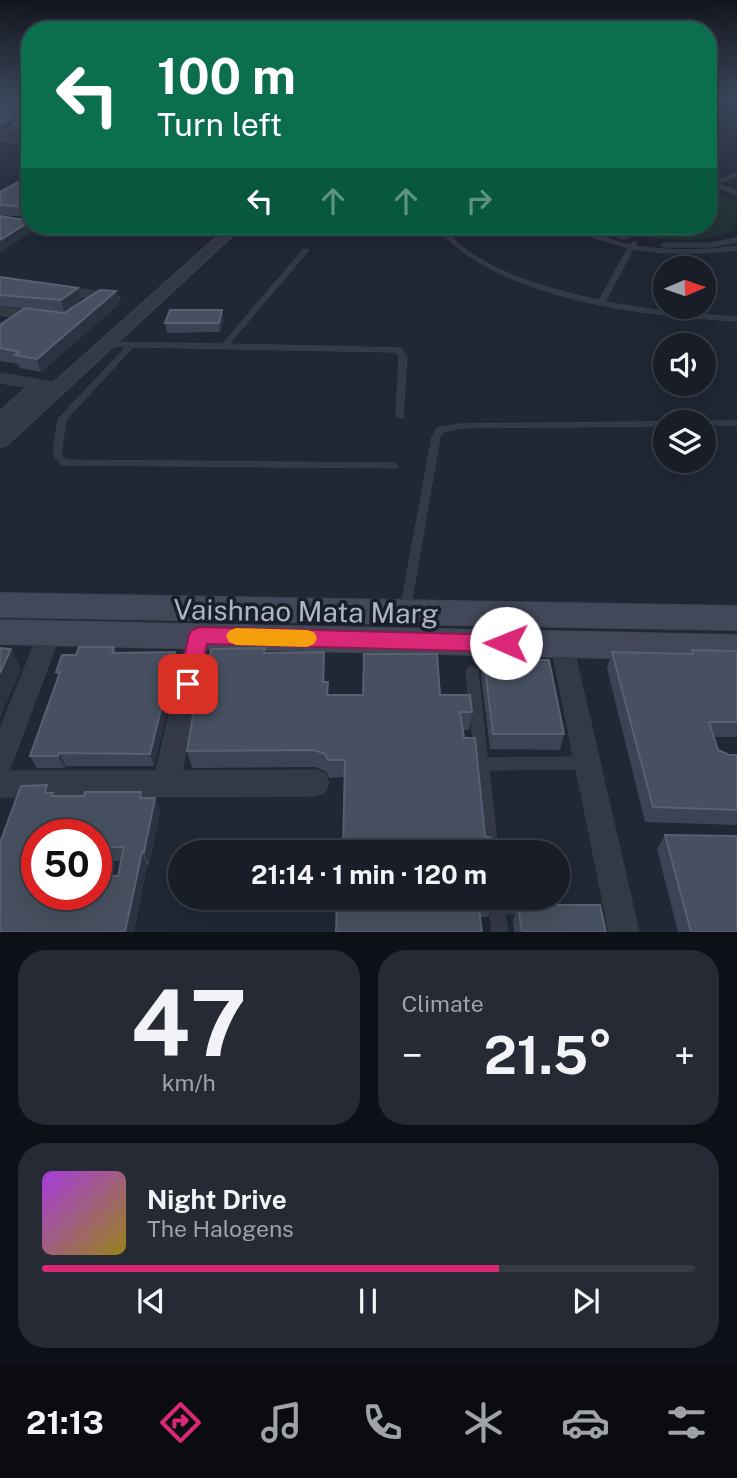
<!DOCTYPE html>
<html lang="en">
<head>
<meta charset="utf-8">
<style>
	:root { --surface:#181d28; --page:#252a34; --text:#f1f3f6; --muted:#9fa2a8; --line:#363b45; --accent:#db2777 }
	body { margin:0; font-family:"Public Sans",sans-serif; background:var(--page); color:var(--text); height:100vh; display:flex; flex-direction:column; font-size:26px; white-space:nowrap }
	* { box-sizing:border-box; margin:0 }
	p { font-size:23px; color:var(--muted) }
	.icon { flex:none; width:38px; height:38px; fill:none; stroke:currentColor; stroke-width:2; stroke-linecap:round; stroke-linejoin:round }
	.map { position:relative; height:932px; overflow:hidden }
	.details { display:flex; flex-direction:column; gap:18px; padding:18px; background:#0d1016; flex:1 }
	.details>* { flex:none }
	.hud { position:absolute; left:21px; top:21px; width:696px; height:214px; border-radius:28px; box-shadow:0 7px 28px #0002,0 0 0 2px var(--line); background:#0b6e4f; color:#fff; overflow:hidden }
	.needle { width:46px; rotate:88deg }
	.tools { position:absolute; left:653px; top:256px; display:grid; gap:14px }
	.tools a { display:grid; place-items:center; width:63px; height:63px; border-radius:50%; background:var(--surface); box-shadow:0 7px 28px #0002,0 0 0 2px var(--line); font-size:35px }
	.speed { position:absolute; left:21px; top:819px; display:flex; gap:14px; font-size:35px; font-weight:700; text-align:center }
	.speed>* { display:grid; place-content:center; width:91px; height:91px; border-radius:50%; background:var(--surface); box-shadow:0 7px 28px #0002,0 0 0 2px var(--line); line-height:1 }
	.speed .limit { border:10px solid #d22; background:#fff; color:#111 }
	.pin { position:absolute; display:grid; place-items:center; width:60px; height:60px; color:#fff; margin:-30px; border-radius:14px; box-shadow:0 4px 10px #0006 }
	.me { position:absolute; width:77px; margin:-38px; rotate:271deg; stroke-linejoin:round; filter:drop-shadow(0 0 5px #0008) }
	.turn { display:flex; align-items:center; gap:24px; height:147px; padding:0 21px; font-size:32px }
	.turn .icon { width:91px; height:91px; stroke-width:2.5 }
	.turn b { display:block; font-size:49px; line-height:60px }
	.lanes { display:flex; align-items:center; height:66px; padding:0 21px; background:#0003; justify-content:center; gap:35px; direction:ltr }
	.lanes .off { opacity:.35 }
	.big { font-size:52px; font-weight:700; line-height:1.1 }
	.details .card { flex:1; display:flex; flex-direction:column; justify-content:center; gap:10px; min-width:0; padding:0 24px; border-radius:28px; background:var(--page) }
	.details .dial { align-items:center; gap:0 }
	.dial b { font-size:91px; line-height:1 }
	.song { display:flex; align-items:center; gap:21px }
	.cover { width:84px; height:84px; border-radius:10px; background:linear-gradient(135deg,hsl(280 70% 55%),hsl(50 70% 35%)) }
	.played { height:7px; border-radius:4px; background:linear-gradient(90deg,var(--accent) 70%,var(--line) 70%) }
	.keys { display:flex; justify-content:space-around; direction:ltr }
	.heat { display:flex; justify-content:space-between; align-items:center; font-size:38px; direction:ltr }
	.details .tiles { flex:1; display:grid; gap:18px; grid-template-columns:1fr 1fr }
	.card:last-child { grid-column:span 2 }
	.trip { position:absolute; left:168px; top:840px; width:402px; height:70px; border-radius:35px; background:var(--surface); box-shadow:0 7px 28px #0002,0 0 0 2px var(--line); font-weight:700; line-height:70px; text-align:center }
	.tabs { display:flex; height:112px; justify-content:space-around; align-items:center; background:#0a0c10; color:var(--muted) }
	.tabs .icon { width:49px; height:49px }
	.tabs .on { color:var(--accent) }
	.tabs b { font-size:32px; color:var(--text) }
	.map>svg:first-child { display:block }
	.green { fill:#223236 }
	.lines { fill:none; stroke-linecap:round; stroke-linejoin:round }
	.service-casing { stroke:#3d4350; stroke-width:1 }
	.minor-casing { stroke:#3d4350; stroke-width:1 }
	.tertiary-casing { stroke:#3d4350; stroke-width:2 }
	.secondary-casing { stroke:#3d4350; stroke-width:2 }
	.service { fill:#343946; fill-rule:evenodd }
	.minor { fill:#343946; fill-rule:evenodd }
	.tertiary { fill:#343946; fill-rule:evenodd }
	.secondary { fill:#424859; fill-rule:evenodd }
	.wall { fill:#3b4354; fill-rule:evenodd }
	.shaded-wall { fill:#2b3343 }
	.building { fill:#475060; stroke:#575f70; stroke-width:2; fill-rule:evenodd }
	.route { fill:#db2777; stroke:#8e194d; stroke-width:2 }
	.slow { fill:#f59e0b }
	.labels { text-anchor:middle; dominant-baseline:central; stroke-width:7; stroke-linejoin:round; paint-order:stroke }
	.near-street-label { font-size:28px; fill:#aeb4c3; stroke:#191f2a }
</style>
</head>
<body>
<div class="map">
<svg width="737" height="932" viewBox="0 0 737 932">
	<rect width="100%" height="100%" fill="#202735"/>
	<path class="green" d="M709,188L737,203L735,230C697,247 645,240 607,226H709Z"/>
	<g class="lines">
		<defs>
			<g id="service">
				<polygon points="30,122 30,125 0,137 0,134"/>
				<polygon points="737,173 737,176 722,182 718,181"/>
				<polygon points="709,181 737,191 737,195 709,184"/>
				<path d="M435,226H441C449,233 456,242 465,249C501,276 555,291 599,300L628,248L589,236L569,226C579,226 587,232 596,235C608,239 619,242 630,245L634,241L637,243L635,246C670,251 703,251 737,246V250C702,254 668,255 633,249L605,302L663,311L737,317V321C650,316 535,303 463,252C453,245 444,235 435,226Z"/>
				<polygon points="585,226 593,226 629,238 624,239"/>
				<polygon points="737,238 737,242 710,247 664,247 661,245 664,243 710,243"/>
				<polygon points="304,249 309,250 229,344 400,348 407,356 403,418 400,418 396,416 399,356 395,352 133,347 66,420 61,454 66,460 394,463 398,466 397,468 61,465 53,454 58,419 126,347 107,346 104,346 104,342 222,344"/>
				<polygon points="704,421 737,421 737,425 704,425 704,422 701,422"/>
				<polygon points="665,422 665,426 460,428 443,432 440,437 410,611 409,614 405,615 401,614 400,611 432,437 437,428 460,424"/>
				<polygon points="472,666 476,668 478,671 487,758 586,757 591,759 592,763 591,767 586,769 489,770 498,852 484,852 466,671 468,668"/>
				<polygon points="489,898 527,900 532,902 534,907 532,912 527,914 505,914 508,932 492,932"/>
			</g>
			<g id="minor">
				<polygon points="56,285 115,294 121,298 115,302 52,292 50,289"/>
				<polygon points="0,307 38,313 45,317 38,321 0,315"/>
				<polygon points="0,373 59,383 67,388 59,393 0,383"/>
				<polygon points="50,623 58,626 61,632 13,761 9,769 4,771 156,771 188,635 191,629 199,626 207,629 210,635 182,771 316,770 325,774 329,783 325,792 316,796 0,797 0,729 39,632 42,626"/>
				<polygon points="562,636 570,638 573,645 639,932 609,932 551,645 554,638"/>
			</g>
			<g id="tertiary">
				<polygon points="0,135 30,138 30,144 0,141"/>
				<polygon points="229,226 243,226 7,445 0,447 0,430 5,426 0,427 0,411 28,386 42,386 43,392"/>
			</g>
			<g id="secondary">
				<polygon points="0,593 737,606 737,630 0,617"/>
				<polygon points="0,620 737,635 737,661 0,644"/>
			</g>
		</defs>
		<use href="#service" class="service-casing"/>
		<use href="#minor" class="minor-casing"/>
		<use href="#tertiary" class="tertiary-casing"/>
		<use href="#secondary" class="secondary-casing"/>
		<use href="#service" class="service"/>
		<use href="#minor" class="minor"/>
		<use href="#tertiary" class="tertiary"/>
		<use href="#secondary" class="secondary"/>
	</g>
	<g class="wall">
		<polygon points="0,97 30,97 30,135 15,134 13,127 0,133"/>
		<polygon points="30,176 30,217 0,215 0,192"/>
		<polygon points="0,277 78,288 81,300 64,312 43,310 64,313 119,304 41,372 20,368 18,364 0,361 0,325 24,309 0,306"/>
		<polygon points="224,319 220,332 167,333 165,323"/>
		<polygon points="114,647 116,653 175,652 178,665 154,766 66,766 65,768 37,768 30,756 58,677 56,672 76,655"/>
		<polygon points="265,648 265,653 324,652 325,682 329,695 440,695 472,712 469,730 463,730 343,848 345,777 329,778 326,772 316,767 192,768 187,751"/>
		<polygon points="692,650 737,651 737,737 714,737 718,750 729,755 737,755 737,825 645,822 607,668 612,652 690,654"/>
		<polygon points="484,660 564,734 560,750 490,749 481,675"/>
		<path d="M47,785L51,793H53L55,796H84L141,792L143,798H155L160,812L149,865H147L134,932H0ZM37,835H96V894H37ZM101,861H121L118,876H98Z"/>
		<polygon points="665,835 737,932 678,932 657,849"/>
		<polygon points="337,898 492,901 488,917 480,917"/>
		<polygon points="518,905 606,932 514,932 513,921"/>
	</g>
	<g class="shaded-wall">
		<polygon points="29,111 30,121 12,125 13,127 0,133 0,123"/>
		<polygon points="30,221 30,226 32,226 33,231 0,253 0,240"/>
		<polygon points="78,288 81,300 64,312 61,300"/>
		<polygon points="116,291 119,304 41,372 37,359"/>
		<polygon points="222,310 224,319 220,332 219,323"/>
		<polygon points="11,649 21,669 0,718 0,673"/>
		<polygon points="175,652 178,665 154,766 150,754"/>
		<polygon points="324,652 325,670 324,700 323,682"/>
		<polygon points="59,753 66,766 65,768 58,756"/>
		<polygon points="47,785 52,795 53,793 60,807 45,793"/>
		<polygon points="155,798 160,812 149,865 144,852"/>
		<polygon points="33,847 37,853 37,876 33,890 24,877"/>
		<polygon points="96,851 101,861 96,884"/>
		<polygon points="142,852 147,865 134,932 125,932"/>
	</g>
	<g class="building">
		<polygon points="0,97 30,97 30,117 29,111 0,123"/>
		<polygon points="30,118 30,127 12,125"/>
		<polygon points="30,176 30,211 27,207 0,205 0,192"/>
		<polygon points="0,216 30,221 0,240"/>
		<polygon points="0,277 78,288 61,300 0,295"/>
		<polygon points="100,290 116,291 37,359 15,355 19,352 0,348 0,325 25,308 64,313"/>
		<polygon points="170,310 222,310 219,323 165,323"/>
		<polygon points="79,647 114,647 112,653 175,652 150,754 59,753 58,756 30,756 60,672 56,672 62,655 76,655"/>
		<polygon points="0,648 11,649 0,673"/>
		<polygon points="265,648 264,653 324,652 323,682 328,682 327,695 363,695 364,654 437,654 440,695 470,695 472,712 460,712 464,738 475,738 485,836 491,838 492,852 338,852 338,848 343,848 345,760 328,760 325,754 314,750 187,751 198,686 205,686 211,649"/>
		<polygon points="692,650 737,651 737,722 709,722 718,750 729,755 737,755 737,810 653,807 612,652 693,654"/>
		<polygon points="484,660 549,660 564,734 493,734"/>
		<path d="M47,785L45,793H53L51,796H84L85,792H141L140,798H155L144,852H142L125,932H0V843L21,786ZM37,835H96V847H124L118,876H96V894H37V877H24L33,847H37Z"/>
		<polygon points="665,835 737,836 737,932 691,932"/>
		<polygon points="337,898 492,898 492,901 478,901 482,932 336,932"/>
		<polygon points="518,905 600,905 606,932 522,932"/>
	</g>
	<linearGradient id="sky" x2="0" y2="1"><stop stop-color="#12151d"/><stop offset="0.43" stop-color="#3c475c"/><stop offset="1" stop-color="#3c475c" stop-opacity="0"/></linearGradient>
	<rect width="737" height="227" fill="url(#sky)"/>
	<polygon class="route" points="199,627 506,635 513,637 516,643 513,649 506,652 207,644 196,691 188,694 181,691 178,684 189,635 192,630"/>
	<polygon class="slow" points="236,628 307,630 314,632 317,638 314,644 307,647 236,645 229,642 226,636 229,631"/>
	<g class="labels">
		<g class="near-street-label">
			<text transform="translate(306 611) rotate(1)">Vaishnao Mata Marg</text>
		</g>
	</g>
</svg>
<div class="tools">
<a><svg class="needle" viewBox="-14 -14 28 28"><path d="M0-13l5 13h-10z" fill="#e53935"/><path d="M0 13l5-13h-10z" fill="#9fa2a8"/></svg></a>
<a><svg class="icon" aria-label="sound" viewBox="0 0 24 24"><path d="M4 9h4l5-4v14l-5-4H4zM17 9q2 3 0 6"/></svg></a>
<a><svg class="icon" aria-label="layers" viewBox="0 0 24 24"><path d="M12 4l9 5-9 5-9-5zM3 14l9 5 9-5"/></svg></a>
</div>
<div class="speed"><div class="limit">50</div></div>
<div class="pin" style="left:188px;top:684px;background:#d93025"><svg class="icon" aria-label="arrive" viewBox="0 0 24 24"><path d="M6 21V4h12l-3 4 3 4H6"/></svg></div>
<svg class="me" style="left:506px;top:643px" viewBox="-20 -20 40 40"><circle r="19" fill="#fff"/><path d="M0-13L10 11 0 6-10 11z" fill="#db2777"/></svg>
<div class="trip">21:14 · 1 min · 120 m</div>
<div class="hud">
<div class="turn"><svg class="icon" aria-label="left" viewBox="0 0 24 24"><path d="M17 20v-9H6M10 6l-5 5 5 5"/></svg><div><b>100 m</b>Turn left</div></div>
<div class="lanes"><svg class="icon" aria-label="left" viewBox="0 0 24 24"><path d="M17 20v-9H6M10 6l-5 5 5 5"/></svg><svg class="icon off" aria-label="ahead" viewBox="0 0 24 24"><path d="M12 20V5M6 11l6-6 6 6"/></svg><svg class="icon off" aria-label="ahead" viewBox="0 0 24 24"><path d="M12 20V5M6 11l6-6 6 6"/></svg><svg class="icon off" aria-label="right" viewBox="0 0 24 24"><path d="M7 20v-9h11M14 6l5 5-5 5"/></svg></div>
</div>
</div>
<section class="details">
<div class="tiles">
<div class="card dial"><b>47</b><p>km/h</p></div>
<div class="card"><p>Climate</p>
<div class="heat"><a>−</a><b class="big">21.5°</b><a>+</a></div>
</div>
<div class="card">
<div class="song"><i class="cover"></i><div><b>Night Drive</b><p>The Halogens</p></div></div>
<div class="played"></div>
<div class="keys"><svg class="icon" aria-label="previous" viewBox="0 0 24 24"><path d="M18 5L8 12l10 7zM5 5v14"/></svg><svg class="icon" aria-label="pause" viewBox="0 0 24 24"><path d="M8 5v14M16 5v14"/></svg><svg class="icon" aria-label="next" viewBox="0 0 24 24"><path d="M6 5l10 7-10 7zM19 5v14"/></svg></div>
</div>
</div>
</section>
<nav class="tabs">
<b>21:13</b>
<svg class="icon on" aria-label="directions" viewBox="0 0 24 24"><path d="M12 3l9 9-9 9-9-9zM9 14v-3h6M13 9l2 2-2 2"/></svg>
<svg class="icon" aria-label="music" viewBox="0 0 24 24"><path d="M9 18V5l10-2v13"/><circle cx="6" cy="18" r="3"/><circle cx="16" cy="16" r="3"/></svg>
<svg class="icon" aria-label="phone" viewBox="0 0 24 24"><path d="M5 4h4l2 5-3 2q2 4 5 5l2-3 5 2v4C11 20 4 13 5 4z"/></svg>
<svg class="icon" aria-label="climate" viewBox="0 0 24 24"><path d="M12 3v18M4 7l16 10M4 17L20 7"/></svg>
<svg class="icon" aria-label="car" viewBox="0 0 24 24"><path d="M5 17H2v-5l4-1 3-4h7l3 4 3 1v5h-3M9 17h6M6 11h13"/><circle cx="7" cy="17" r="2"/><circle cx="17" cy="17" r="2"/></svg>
<svg class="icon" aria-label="filters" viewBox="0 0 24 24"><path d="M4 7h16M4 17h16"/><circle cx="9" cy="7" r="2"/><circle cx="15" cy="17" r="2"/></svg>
</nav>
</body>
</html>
